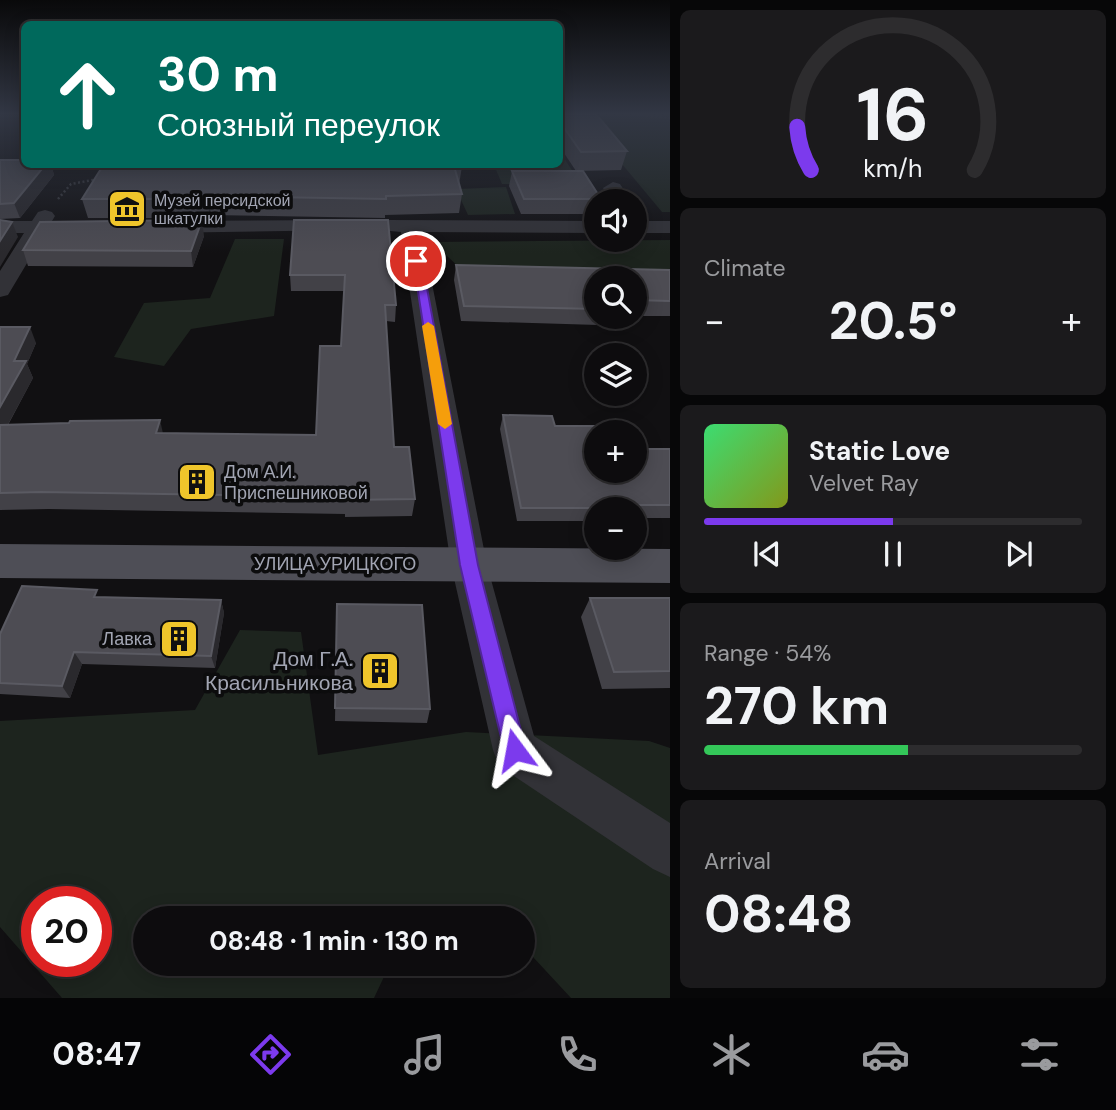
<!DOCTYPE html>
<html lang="en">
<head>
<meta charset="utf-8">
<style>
	:root { --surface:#0d0c0e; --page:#1b1a1c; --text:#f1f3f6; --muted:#9a9b9e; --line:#2d2c2e; --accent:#7c3aed }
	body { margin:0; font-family:"DM Sans",sans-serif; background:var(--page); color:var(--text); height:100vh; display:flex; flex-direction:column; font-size:26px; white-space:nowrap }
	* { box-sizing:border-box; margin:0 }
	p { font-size:23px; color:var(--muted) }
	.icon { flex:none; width:38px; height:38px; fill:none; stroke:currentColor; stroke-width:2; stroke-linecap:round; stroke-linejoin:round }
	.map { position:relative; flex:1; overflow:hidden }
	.panel { display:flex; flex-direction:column; gap:10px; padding:10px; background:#070708; width:446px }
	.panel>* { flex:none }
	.guide { position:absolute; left:21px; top:21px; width:542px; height:147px; border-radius:10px; box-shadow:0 4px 18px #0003,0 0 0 2px var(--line); background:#00695c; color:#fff; overflow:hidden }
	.fabs { position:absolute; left:584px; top:189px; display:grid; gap:14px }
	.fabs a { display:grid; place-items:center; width:63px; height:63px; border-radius:50%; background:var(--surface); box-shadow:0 4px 18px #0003,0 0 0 2px var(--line); font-size:35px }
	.speed { position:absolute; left:21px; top:886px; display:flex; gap:14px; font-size:35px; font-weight:700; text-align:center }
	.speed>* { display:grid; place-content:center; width:91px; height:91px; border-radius:50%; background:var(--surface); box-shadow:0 4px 18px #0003,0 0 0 2px var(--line); line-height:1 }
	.speed .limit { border:10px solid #d22; background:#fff; color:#111 }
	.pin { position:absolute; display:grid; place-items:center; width:60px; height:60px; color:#fff; margin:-30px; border:4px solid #fff; border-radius:50%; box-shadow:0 2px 7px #0007 }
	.me { position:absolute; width:77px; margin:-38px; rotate:347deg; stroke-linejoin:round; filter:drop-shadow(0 0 5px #0008) }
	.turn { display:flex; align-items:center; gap:24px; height:147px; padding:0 21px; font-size:32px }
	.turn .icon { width:91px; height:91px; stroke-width:2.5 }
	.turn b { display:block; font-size:49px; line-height:60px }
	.big { font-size:52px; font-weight:700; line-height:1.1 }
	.panel .card { flex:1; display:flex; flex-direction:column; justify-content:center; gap:10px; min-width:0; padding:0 24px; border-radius:10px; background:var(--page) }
	.panel .dial { align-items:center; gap:0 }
	.dial svg { height:182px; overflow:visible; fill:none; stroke:var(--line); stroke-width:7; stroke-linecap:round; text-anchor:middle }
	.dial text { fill:var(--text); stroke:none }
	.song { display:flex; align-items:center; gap:21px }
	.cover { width:84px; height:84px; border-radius:10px; background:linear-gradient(135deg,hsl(140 70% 55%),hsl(70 70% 35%)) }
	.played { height:7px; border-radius:4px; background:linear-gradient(90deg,var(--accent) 50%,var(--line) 50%) }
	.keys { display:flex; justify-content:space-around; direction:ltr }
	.heat { display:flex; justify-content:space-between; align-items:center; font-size:38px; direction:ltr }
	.charge { height:10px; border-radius:5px; background:linear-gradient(90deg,#34c759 54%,var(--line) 0) }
	.trip { position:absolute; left:133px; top:906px; width:402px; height:70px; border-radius:35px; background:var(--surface); box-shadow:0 4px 18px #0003,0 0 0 2px var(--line); font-weight:700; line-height:70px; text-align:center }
	.tabs { display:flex; height:112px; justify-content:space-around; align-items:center; background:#050506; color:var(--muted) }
	.tabs .icon { width:49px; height:49px }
	.tabs .current { color:var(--accent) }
	.tabs b { font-size:32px; color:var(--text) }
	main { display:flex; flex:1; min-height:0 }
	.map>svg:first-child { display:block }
	.green { fill:#1d241e; fill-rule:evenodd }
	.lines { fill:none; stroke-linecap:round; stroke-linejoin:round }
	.path { stroke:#38393e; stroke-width:2.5; stroke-dasharray:2 2.5; stroke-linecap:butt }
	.minor { fill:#323237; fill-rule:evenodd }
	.major { fill:#4e4e56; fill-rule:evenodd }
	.wall { fill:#424147 }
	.shaded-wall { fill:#2a292d }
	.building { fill:#4d4c53; stroke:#5a5a62; stroke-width:2 }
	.route { fill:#7c3aed; stroke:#51269a; stroke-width:2 }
	.slow { fill:#f59e0b }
	.labels { text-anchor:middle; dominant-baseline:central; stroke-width:7; stroke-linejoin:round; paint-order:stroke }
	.far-poi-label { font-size:16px; fill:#a2a5b3; stroke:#0c0c0d; text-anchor:start }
	.poi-label { font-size:18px; fill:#a2a5b3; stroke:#0c0c0d; text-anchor:start }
	.street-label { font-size:18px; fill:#a2a5b3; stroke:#0c0c0d }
	.near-poi-label { font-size:21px; fill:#a2a5b3; stroke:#0c0c0d; text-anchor:end }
</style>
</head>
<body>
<main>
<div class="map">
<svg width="670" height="998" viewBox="0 0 670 998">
	<rect width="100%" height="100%" fill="#111012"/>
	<g class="green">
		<polygon points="560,114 670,114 670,212 662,212 592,128"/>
		<polygon points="560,152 581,184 502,184 494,165 560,164"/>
		<polygon points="506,187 515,214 468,215 456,189"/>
		<polygon points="235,239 284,239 274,316 191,329 164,366 114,357 144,303 210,298"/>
		<polygon points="670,240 670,272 462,270 432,242"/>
		<path d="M240,630L301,632L318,755L466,732L649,741L670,748V998H571L533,957L523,956V919H145V964H390L374,998H62L0,927V721L195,710ZM37,901H96V961H37Z"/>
	</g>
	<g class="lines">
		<g class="path">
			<polyline points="633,114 670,118"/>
			<polyline points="58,199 71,184 98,179"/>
		</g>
		<g class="minor">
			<polygon points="613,182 620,184 631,201 611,201 603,188"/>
			<polygon points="45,210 52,212 55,216 52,221 89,223 92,227 89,231 45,233 8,295 0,297 0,271 24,233 0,233 0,221 32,221 38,212"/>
			<polygon points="341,220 348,222 351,226 348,230 156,233 149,231 146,227 149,223 156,221"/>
			<polygon points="387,220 597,221 597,233 422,232 487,565 534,736 670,823 670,877 653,869 499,766 493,750 451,565 401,232 380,230 377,226 380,222"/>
			<rect x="635" y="221" width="35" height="12"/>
		</g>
		<polygon class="major" points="0,544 670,549 670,583 0,578"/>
	</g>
	<g class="wall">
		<polygon points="560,114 627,151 621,170 576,171 560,147"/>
		<polygon points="0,160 24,164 51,164 54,175 20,218 0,219"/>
		<polygon points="104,164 462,166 459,185 462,194 459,213 385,215 385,218 211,215 210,218 88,218 82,199"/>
		<polygon points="512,171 601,199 600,201 597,201 596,214 521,214 509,186"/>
		<polygon points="294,220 396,305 395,322 386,321 394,447 415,499 412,516 345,517 345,514 49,509 0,510 0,327 36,343 27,364 33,378 8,425 163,433 316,435 341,346 344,291 291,291 290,275"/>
		<polygon points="204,236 193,267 28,266 23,250"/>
		<polygon points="456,265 670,270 670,316 635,316 635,278 597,278 597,317 600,317 598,325 461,321 454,280"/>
		<polygon points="503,415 555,426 597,471 670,449 670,518 635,518 635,509 597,509 597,521 517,521 500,429"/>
		<polygon points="100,597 221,600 224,613 215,668 82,664 70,698 0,694 0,634"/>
		<polygon points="590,598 670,598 670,688 602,689 581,617"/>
		<polygon points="337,604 430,709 427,723 335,721"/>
	</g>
	<g class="shaded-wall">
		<polygon points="46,164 51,164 54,175 20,218 14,203"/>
		<polygon points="208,196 211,215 210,218 207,199"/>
		<polygon points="202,220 204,236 193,267 191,251"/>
		<polygon points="12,222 18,237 0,267 0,241"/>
		<polygon points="30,327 36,343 27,364 33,378 0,439 0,407 14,361"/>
		<polygon points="160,420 164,438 156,433"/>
		<polygon points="221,600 224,613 215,668 211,656"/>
		<polygon points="74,652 82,664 70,698 62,686"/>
	</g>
	<g class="building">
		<polygon points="560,114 596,114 627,151 581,152 560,122"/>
		<polygon points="0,160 24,160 24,164 46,164 14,203 0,204"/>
		<polygon points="104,164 461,164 462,166 454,166 462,194 386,196 386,199 208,196 207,199 82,199"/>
		<polygon points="512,171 583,171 601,199 524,199"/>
		<polygon points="0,220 12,222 0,241"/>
		<polygon points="202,220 191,251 23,250 40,222"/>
		<polygon points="294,220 388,220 396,305 385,305 394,447 409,447 415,499 345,500 345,497 41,492 0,493 0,425 69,423 70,421 160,420 156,433 316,435 320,346 341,346 345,275 290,275"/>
		<polygon points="456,265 670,270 670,301 635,300 635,278 597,278 597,309 464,306"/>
		<polygon points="0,327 30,327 14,361 26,361 0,407"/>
		<polygon points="503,415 552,416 555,426 607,426 610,432 597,432 597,471 635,471 635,449 670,449 670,505 638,505 639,508 521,508"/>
		<polygon points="22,586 97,590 94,597 221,600 211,656 74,652 62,686 0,683 0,634"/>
		<polygon points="590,598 670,598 670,671 614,672"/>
		<polygon points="337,604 422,605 430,709 335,708"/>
	</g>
	<linearGradient id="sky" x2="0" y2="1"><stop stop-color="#09090a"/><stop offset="0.45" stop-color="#323744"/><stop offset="1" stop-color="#323744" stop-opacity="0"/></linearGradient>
	<rect width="670" height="253" fill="url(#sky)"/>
	<polygon class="route" points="413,259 422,261 478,565 526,750 523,757 515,760 507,757 504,750 460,565"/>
	<polygon class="slow" points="428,322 434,326 452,424 445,429 438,424 422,326"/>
	<defs>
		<symbol id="museum-square" viewBox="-11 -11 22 22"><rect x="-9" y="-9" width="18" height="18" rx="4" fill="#efc52b" stroke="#0c0c0d"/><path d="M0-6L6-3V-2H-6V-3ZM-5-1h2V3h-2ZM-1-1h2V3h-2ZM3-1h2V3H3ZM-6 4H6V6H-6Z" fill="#111"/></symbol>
		<symbol id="building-square" viewBox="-11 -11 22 22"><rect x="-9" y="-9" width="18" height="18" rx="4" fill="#efc52b" stroke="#0c0c0d"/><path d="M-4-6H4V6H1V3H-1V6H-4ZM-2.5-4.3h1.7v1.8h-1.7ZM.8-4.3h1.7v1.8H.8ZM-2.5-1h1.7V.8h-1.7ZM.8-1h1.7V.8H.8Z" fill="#111"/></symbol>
	</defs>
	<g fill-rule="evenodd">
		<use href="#museum-square" x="105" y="187" width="44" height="44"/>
		<use href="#building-square" x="175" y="460" width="44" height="44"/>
		<use href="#building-square" x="157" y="617" width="44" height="44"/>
		<use href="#building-square" x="358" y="649" width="44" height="44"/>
	</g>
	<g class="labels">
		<g class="far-poi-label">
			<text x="154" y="200">Музей персидской<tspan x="154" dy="18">шкатулки</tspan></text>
		</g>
		<g class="poi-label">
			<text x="224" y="472">Дом А.И.<tspan x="224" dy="21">Приспешниковой</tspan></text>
			<text x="152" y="639" text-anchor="end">Лавка</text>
		</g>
		<g class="street-label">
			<text x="335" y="564">УЛИЦА УРИЦКОГО</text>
		</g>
		<g class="near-poi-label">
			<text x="353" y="659">Дом Г.А.<tspan x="353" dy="24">Красильникова</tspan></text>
		</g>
	</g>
</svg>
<div class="fabs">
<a><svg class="icon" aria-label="sound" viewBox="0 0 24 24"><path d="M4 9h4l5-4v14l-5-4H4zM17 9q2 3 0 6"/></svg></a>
<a><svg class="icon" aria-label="search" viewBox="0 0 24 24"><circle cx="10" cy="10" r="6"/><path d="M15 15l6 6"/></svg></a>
<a><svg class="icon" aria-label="layers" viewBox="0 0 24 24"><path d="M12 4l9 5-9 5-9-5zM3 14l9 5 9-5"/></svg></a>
<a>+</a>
<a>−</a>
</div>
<div class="speed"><div class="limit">20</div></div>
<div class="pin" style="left:416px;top:261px;background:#d93025"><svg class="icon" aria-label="arrive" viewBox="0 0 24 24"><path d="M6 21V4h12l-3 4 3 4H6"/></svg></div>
<svg class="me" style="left:515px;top:750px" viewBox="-20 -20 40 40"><path d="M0-17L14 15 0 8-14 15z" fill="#7c3aed" stroke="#fff" stroke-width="4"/></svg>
<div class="trip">08:48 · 1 min · 130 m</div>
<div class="guide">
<div class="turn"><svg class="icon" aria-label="ahead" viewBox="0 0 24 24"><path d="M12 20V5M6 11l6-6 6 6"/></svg><div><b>30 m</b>Союзный переулок</div></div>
</div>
</div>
<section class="panel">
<div class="card dial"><svg viewBox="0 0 100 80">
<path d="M14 69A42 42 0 1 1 86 69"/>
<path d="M14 69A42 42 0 0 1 8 50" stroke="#7c3aed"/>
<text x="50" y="56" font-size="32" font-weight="700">16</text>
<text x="50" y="72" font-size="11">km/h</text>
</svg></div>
<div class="card"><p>Climate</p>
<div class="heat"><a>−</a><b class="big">20.5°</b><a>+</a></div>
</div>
<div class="card">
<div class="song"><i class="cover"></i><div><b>Static Love</b><p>Velvet Ray</p></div></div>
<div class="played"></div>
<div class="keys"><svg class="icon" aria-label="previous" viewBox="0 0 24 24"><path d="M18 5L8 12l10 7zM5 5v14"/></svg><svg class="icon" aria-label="pause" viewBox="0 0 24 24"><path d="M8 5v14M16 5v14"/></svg><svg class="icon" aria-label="next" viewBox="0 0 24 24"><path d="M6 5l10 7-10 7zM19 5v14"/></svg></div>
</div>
<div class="card"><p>Range · 54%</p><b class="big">270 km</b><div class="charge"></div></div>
<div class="card"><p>Arrival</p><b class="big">08:48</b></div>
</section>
</main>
<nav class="tabs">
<b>08:47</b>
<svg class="icon current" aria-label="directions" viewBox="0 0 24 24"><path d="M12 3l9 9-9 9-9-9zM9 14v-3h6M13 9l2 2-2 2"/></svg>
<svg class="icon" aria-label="music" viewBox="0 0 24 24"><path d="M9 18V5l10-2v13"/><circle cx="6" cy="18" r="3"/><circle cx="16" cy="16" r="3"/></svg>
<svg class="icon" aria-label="phone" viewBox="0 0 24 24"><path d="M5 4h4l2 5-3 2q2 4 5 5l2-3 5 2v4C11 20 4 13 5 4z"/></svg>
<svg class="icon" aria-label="climate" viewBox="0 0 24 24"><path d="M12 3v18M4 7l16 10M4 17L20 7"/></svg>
<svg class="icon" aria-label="car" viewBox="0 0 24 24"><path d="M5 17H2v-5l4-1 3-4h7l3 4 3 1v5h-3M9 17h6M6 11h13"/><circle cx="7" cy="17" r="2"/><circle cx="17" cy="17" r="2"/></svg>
<svg class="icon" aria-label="filters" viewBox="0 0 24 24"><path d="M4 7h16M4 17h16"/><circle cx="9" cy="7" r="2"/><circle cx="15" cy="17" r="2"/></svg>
</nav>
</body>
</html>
